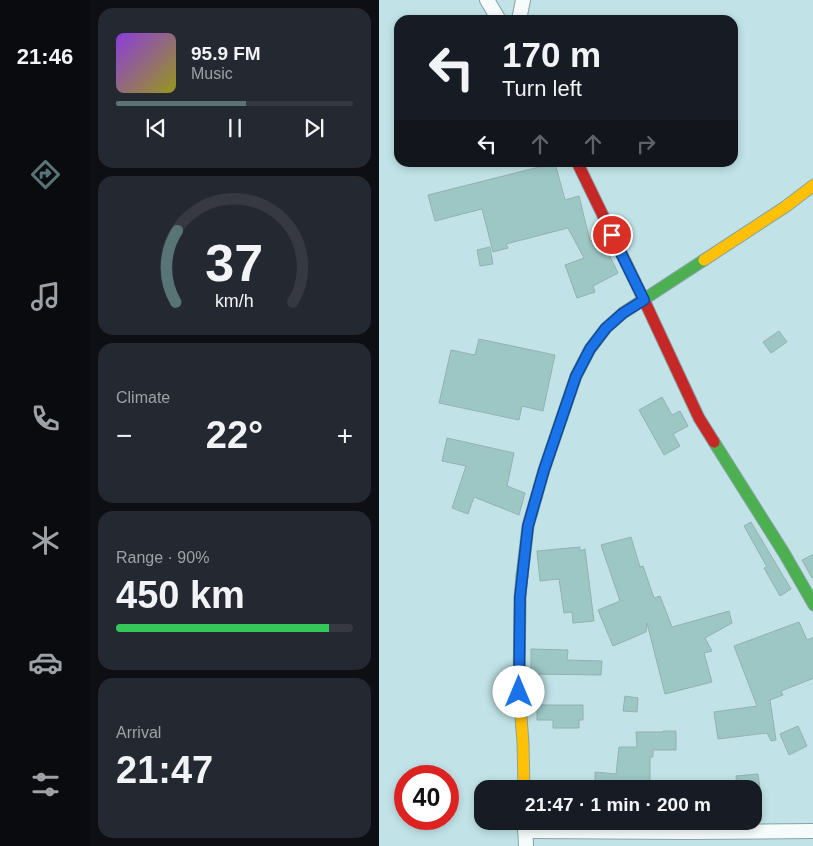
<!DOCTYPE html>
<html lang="en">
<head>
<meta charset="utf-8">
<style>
	:root { --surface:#171b24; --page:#242831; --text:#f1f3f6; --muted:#9ea1a6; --line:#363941; --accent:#587477 }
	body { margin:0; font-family:Helvetica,sans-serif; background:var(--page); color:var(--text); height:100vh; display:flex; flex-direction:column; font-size:19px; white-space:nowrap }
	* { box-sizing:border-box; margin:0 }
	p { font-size:16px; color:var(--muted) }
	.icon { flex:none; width:28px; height:28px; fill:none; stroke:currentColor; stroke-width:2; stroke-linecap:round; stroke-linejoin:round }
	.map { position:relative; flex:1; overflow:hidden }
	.sheet { display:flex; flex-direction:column; gap:8px; padding:8px; background:#0d0f14; width:289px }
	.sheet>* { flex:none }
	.guide { position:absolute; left:15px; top:15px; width:344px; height:152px; border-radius:15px; box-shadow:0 2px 8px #0003; background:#171b24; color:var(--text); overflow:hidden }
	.speed { position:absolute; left:15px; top:765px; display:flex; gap:10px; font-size:25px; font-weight:700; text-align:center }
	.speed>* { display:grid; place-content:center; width:65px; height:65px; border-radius:50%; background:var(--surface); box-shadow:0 2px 8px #0003; line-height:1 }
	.speed .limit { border:8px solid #d22; background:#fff; color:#111 }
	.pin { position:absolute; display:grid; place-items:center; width:42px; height:42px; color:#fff; margin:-21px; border:2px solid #fff; border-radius:50%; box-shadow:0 1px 5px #0007 }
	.me { position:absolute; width:55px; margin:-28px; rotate:0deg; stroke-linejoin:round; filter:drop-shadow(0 0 4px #0008) }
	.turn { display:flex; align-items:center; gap:18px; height:105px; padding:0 25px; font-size:22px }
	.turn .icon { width:65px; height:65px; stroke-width:2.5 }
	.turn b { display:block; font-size:35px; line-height:42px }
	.lanes { display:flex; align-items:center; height:48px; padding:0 25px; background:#0003; justify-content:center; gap:25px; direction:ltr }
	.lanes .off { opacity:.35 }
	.big { font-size:38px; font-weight:700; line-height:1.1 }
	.sheet .widget { flex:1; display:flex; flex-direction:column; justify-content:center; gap:8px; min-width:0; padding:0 18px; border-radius:15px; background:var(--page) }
	.sheet .dial { align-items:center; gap:0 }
	.dial svg { height:130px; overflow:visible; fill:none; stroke:var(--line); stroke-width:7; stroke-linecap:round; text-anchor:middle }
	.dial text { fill:var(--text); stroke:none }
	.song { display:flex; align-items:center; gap:15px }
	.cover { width:60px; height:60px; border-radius:8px; background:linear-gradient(135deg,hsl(270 70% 55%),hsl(60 70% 35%)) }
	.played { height:5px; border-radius:2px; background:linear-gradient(90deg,var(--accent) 55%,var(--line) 55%) }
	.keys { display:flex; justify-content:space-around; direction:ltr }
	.heat { display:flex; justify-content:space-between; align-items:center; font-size:28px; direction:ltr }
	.charge { height:8px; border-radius:4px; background:linear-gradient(90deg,#34c759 90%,var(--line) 0) }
	.trip { position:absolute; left:95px; top:780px; width:288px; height:50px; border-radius:15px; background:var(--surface); box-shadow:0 2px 8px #0003; font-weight:700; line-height:50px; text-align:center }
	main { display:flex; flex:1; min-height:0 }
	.tabs { display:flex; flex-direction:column; width:90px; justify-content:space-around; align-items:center; background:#090b0e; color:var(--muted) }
	.tabs .icon { width:35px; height:35px }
	.tabs .on { color:var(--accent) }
	.tabs b { font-size:22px; color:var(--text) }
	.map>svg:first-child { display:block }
	.building { fill:#9cc7c5; stroke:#96b0b0 }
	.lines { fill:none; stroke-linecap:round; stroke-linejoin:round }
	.street-casing { stroke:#88a3a6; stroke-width:16 }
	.fast-casing { stroke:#88a3a6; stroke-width:13 }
	.slow-casing { stroke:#88a3a6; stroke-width:13 }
	.jam-casing { stroke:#88a3a6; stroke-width:13 }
	.street { stroke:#f6fbfb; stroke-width:14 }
	.fast { stroke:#4caf50; stroke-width:11 }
	.slow { stroke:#ffc107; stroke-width:11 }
	.jam { stroke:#c62828; stroke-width:11 }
	.route-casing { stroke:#114b97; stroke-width:12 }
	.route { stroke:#1a73e8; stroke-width:9 }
</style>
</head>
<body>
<main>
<nav class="tabs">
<b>21:46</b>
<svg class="icon on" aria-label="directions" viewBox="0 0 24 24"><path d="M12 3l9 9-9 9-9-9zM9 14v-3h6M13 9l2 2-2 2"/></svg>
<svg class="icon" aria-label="music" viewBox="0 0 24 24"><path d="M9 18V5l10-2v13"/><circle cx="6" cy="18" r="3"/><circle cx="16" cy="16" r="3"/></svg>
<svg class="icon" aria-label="phone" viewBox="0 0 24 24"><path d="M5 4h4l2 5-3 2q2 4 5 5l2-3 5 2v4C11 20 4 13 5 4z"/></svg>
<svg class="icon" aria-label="climate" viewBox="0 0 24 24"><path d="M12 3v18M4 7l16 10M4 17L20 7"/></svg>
<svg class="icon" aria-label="car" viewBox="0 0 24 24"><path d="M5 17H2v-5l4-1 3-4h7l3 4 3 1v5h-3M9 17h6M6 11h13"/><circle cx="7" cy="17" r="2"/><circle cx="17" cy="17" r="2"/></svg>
<svg class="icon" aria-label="filters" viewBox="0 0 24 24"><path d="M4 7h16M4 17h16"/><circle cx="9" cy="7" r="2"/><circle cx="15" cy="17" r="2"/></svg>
</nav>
<section class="sheet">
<div class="widget">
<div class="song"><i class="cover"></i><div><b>95.9 FM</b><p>Music</p></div></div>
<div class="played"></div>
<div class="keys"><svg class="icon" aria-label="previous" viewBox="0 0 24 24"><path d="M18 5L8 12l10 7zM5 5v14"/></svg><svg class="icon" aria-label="pause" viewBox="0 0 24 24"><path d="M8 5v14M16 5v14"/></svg><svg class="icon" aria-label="next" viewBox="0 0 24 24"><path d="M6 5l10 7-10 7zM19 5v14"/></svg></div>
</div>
<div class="widget dial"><svg viewBox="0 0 100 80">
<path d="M14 69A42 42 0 1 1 86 69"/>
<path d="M14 69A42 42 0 0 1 15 25" stroke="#587477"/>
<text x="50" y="56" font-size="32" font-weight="700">37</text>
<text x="50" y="72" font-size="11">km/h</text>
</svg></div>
<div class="widget"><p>Climate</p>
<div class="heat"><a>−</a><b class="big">22°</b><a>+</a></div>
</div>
<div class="widget"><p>Range · 90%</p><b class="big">450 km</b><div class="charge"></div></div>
<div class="widget"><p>Arrival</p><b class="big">21:47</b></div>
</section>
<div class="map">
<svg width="435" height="846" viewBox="0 0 435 846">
	<rect width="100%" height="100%" fill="#c1e3e7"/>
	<g class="building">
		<polygon points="176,163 186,200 200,196 211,241 216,239 219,245 224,242 239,273 214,286 216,292 198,298 186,265 205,258 189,228 127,244 129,248 114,252 103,209 56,221 49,195"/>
		<polygon points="111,247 114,264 101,266 98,250"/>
		<polygon points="400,331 408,342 392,353 384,342"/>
		<polygon points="100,339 176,355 164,411 143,406 140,420 60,403 72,350 96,355"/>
		<polygon points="283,397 293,415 301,411 309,426 294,434 301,446 285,455 260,410"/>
		<polygon points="68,438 135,453 128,486 146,493 140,515 95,497 89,514 73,508 87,466 63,461"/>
		<polygon points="372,522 412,589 401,596 385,568 388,567 365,526"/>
		<polygon points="252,537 261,567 264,566 275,598 281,596 293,627 350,611 353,623 326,638 333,651 325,653 333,682 286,694 268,623 267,632 234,646 219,610 241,601 222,545"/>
		<polygon points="201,547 201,551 206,549 215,621 194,623 193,612 185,613 180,579 161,581 158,552 158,551"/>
		<polygon points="435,554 435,577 433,578 423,560"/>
		<polygon points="420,622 428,640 435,637 435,678 402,691 404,695 391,700 397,740 392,741 388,733 339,739 335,712 378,706 355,646"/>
		<polygon points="152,649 189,650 188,660 223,661 222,675 152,674"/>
		<polygon points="246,696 259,698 258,712 244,711"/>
		<polygon points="158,705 204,705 204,720 200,720 200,728 174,728 174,720 158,720"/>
		<polygon points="419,726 428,746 410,755 401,734"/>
		<polygon points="284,731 297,731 297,750 274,750 274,757 271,757 271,785 216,786 216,772 237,774 240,747 258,747 257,732 284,732"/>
		<polygon points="379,774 381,789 358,789 357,776"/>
	</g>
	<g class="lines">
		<defs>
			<g id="street">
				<polyline points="108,0 120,20"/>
				<polyline points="140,20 144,0"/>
				<polyline points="146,822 147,846"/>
				<polyline points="146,831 308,832 435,831"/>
			</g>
			<g id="fast">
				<polyline points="335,442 405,553 435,605"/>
				<polyline points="143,576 149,526 165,470 197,376 211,349 227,328 244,313 325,260"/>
			</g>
			<g id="slow">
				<polyline points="325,260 406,207 435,185"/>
				<polyline points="143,576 141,597 140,692 144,743 145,789"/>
			</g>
			<polyline id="jam" points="198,162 265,300 320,418 335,442"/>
		</defs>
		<use href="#street" class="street-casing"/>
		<use href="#fast" class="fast-casing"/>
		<use href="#slow" class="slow-casing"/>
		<use href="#jam" class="jam-casing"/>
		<use href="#street" class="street"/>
		<use href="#fast" class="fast"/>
		<use href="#slow" class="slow"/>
		<use href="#jam" class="jam"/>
	</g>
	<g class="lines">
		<defs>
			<polyline id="route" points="140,692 141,597 149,526 165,470 197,376 211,349 227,328 235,321 244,313 265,300 233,235"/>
		</defs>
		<use href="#route" class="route-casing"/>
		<use href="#route" class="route"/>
	</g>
</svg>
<div class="speed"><div class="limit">40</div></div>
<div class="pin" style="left:233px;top:235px;background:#d93025"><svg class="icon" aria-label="arrive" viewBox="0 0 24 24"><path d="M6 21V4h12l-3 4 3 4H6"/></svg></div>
<svg class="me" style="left:140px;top:692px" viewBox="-20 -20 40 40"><circle r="19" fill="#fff"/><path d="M0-13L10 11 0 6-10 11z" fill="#1a73e8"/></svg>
<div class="trip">21:47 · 1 min · 200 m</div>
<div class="guide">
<div class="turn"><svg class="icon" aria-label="left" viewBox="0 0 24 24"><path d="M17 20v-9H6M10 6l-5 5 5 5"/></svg><div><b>170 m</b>Turn left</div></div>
<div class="lanes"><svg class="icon" aria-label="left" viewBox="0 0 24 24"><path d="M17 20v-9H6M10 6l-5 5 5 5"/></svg><svg class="icon off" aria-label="ahead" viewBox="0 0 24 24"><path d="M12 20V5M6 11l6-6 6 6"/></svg><svg class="icon off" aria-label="ahead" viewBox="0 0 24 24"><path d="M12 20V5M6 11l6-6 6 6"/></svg><svg class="icon off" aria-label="right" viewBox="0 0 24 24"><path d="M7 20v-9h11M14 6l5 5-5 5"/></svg></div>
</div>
</div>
</main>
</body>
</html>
